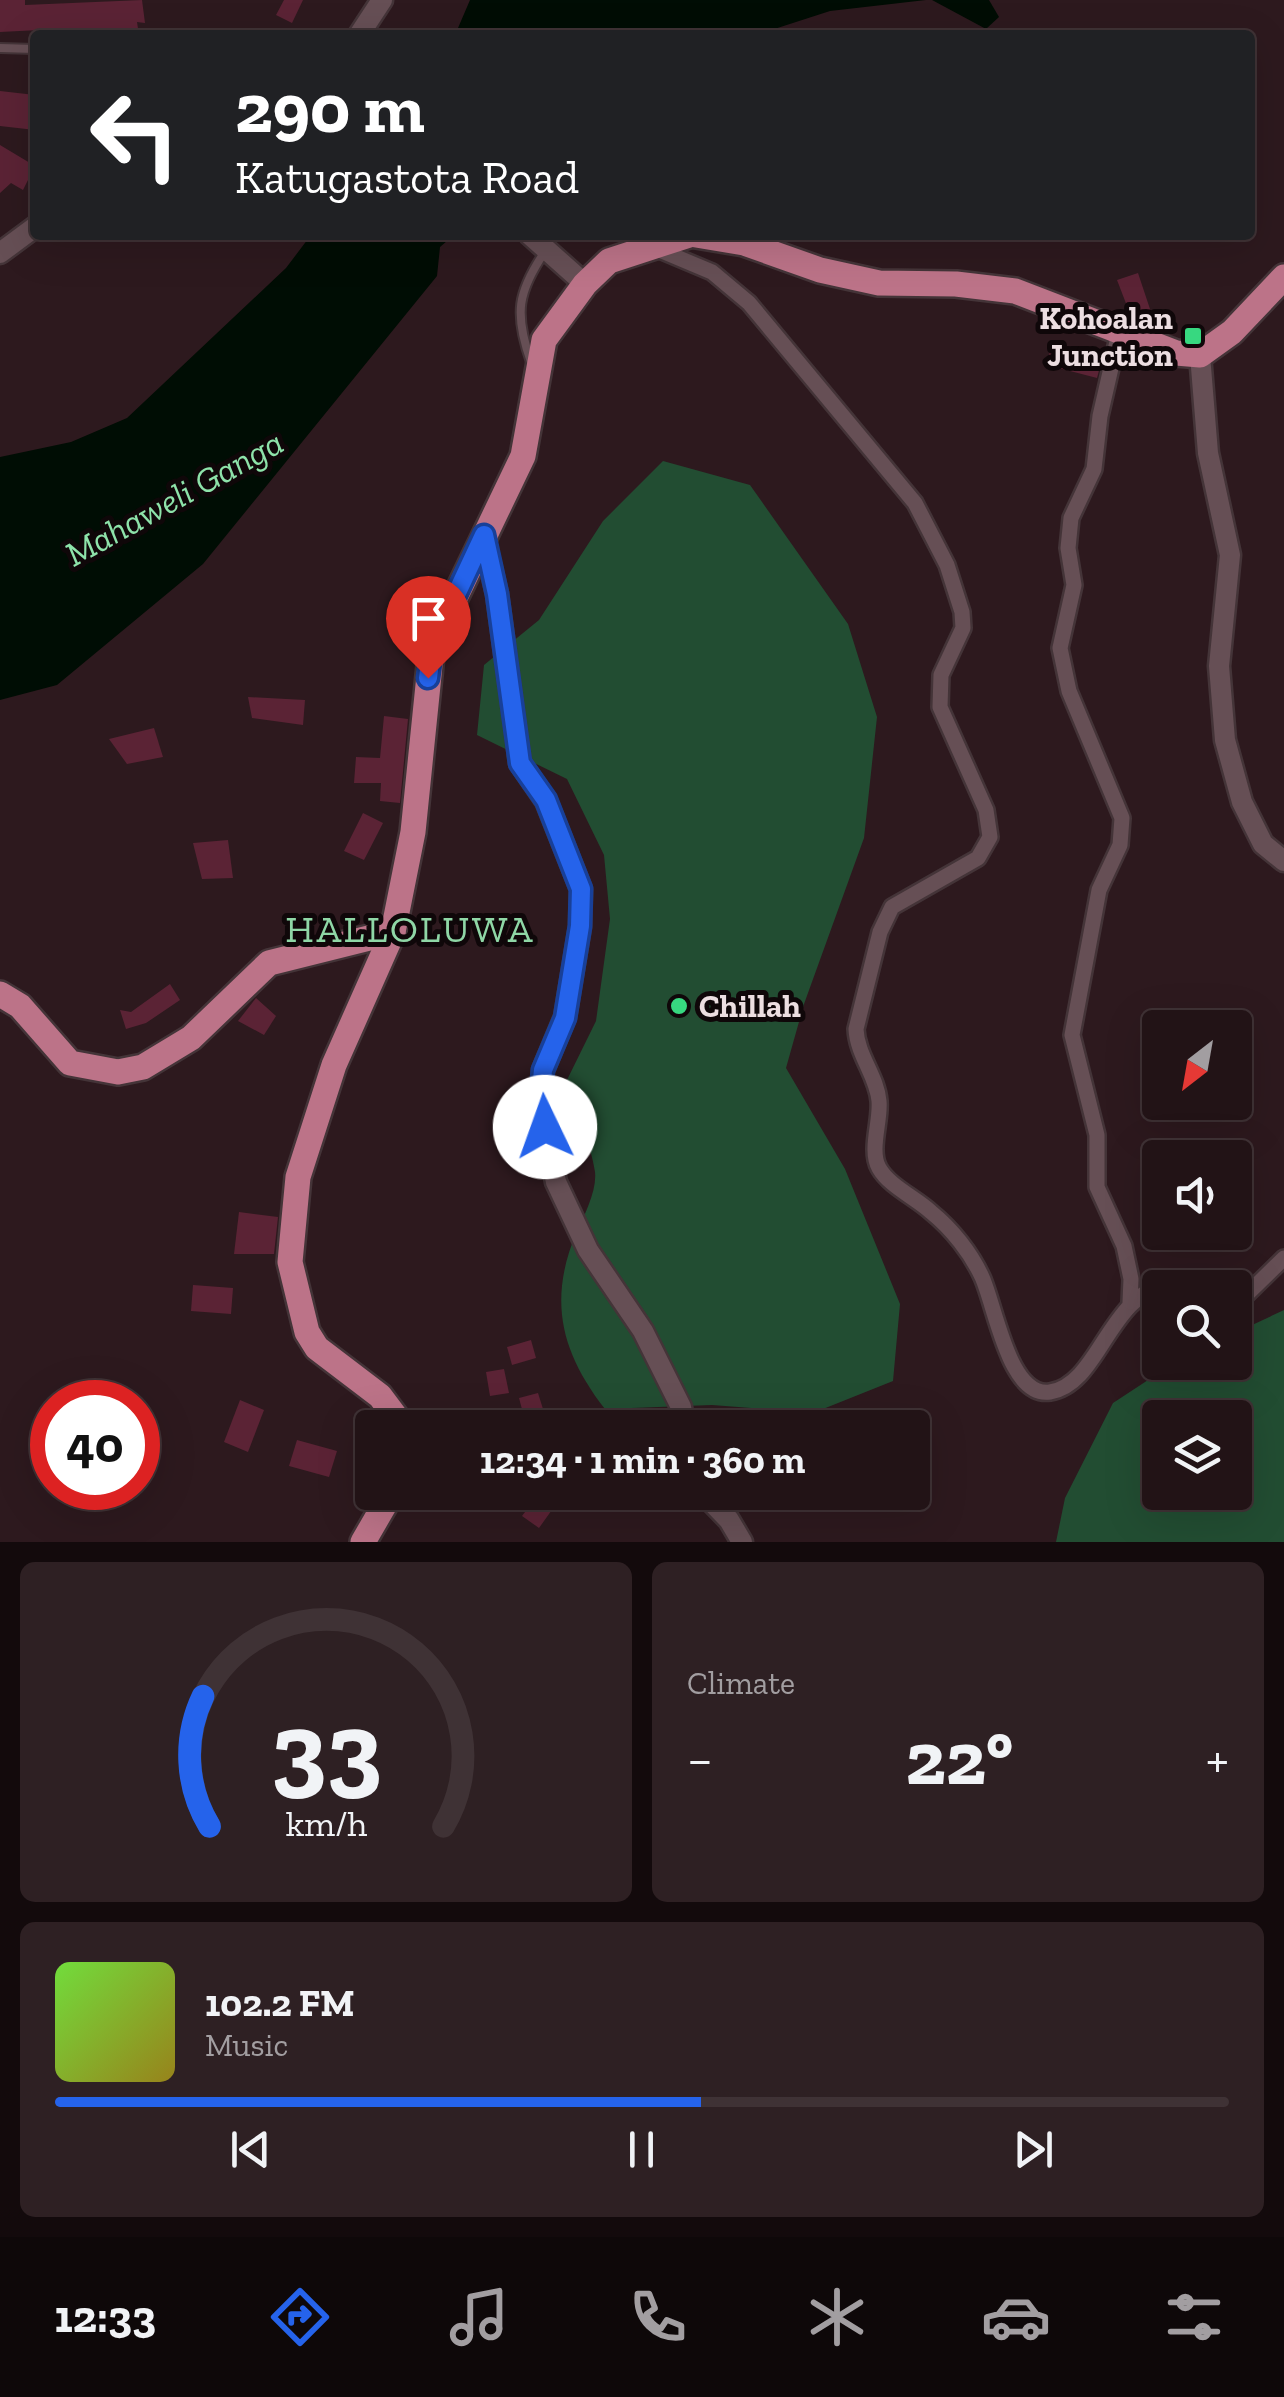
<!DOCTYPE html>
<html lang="en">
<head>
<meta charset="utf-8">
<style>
	:root { --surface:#221316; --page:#2e2023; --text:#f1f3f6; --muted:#a29ea1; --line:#3f3235; --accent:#2563eb }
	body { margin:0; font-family:"Zilla Slab",serif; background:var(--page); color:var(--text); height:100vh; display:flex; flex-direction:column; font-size:38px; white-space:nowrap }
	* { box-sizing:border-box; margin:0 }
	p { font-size:32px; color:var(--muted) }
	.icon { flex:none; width:55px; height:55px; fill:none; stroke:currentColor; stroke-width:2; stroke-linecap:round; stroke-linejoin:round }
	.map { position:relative; height:1542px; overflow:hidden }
	.panel { display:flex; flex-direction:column; gap:20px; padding:20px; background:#130a0c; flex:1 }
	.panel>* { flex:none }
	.hud { position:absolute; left:30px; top:30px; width:1225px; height:210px; border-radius:10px; box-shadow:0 10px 40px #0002,0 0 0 2px var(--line); background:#202124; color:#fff; overflow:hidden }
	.needle { width:65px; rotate:211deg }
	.controls { position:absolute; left:1142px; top:1010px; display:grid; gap:20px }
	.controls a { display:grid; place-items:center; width:110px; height:110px; border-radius:10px; background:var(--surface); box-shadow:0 10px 40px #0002,0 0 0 2px var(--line); font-size:50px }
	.speed { position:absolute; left:30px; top:1380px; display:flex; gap:20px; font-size:50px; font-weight:700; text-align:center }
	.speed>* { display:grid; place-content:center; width:130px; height:130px; border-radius:50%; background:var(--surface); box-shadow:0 10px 40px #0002,0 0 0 2px var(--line); line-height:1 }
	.speed .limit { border:15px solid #d22; background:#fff; color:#111 }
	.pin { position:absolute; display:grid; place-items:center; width:85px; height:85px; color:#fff; margin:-102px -42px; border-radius:50% 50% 50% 0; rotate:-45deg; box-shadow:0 0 10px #0007 }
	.pin .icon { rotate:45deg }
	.me { position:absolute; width:110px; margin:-55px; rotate:357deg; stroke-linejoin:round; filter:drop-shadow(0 0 8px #0008) }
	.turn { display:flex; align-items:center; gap:35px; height:210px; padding:0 40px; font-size:45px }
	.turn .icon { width:130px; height:130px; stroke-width:2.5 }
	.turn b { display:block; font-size:70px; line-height:85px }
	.big { font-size:75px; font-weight:700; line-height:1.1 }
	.panel .card { flex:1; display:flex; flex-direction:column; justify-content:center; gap:15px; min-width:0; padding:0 35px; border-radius:15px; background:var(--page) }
	.panel .dial { align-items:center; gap:0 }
	.dial svg { height:260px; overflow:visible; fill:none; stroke:var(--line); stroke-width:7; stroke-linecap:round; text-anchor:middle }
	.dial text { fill:var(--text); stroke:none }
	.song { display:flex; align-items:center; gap:30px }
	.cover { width:120px; height:120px; border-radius:15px; background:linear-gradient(135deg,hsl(100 70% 55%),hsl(50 70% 35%)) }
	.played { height:10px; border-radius:5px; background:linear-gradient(90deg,var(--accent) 55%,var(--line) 55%) }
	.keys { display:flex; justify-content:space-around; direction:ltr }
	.heat { display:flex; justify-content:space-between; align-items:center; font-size:55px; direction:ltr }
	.panel .tiles { flex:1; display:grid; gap:20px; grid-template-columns:1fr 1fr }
	.card:last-child { grid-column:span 2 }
	.trip { position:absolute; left:355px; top:1410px; width:575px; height:100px; border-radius:10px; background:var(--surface); box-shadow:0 10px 40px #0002,0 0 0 2px var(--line); font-weight:700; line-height:100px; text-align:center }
	.dock { display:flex; height:160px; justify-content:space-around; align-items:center; background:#0e0809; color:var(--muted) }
	.dock .icon { width:70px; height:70px }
	.dock .selected { color:var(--accent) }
	.dock b { font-size:45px; color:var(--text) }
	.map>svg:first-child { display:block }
	.green { fill:#224d32; fill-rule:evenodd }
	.water { fill:#000d04 }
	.building { fill:#5b2335 }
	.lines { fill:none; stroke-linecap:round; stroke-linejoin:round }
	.service-casing { stroke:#443438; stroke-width:12 }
	.minor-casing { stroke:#443438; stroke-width:20 }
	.tertiary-casing { stroke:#443438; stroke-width:25 }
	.primary-casing { stroke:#443438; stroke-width:30 }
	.service { stroke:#664f55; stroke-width:8 }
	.minor { stroke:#664f55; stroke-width:15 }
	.tertiary { stroke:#664f55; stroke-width:20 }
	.primary { stroke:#bc7388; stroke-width:25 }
	.route-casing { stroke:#184099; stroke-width:25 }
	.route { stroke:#2563eb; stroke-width:18 }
	.poi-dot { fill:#37d880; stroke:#0f0709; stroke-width:4 }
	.labels { text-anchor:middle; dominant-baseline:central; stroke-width:10; stroke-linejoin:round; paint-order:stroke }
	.poi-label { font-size:32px; font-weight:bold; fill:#ecdee1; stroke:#0f0709; text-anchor:end }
	.water-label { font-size:35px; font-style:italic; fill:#8ee3aa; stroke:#0f0709 }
	.quarter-label { font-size:38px; letter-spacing:2.5px; fill:#8fd7a6; stroke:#0f0709 }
</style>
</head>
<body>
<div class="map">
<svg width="1284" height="1542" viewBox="0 0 1284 1542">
	<rect width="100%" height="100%" fill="#2d191e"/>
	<g class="green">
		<path d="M663,461L750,485L848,624L877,717L864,838L804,1004L786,1068L845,1169L900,1304L893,1381L813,1413L712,1405L605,1409C560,1351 548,1299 577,1231C585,1214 597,1190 595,1172C591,1143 575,1111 565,1084L596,1021L610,919L604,855L567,779L477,735L484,665L539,620L603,521Z"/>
		<path d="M1284,1310V1542H1056L1065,1498L1113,1403L1174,1363L1235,1362V1333ZM1160,1418H1235V1492H1160Z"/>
	</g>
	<g class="water">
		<polygon points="470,0 926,0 830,11 756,35 455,35"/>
		<polygon points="932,0 989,0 999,17 986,29"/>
		<polygon points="311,235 454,235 440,247 437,276 203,564 57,685 0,700 0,457 71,442 127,418 286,268"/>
	</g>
	<g class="building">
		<polygon points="0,0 25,0 25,5 142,0 145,23 137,22 139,35 59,35 59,29 0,32"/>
		<polygon points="284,0 303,0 292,23 276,15"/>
		<polygon points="0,91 35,95 35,130 0,126"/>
		<polygon points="0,145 35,166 23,190 11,183 0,193"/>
		<polygon points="1138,273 1151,312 1132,319 1117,280"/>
		<polygon points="1051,346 1102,359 1097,378 1047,365"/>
		<polygon points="248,697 305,700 303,725 252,718"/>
		<polygon points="384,716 408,719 400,803 380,801 381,783 354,783 356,757 380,758"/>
		<polygon points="154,728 163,757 127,764 109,739"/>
		<polygon points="363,813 383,823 364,860 344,851"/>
		<polygon points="228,840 233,878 202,879 193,843"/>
		<polygon points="170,984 180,1000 146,1023 126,1029 120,1010 131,1012"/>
		<polygon points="256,998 276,1016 264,1035 238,1021"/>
		<polygon points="239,1212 278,1217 274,1254 234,1254"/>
		<polygon points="193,1285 233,1288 231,1314 191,1311"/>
		<polygon points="531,1340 536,1358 512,1365 507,1347"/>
		<polygon points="504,1369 509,1393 490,1396 486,1372"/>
		<polygon points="538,1393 548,1425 527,1428 519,1398"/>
		<polygon points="240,1400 264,1410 248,1452 224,1442"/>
		<polygon points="297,1440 337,1451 329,1477 289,1466"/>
		<polygon points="538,1495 554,1507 539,1528 522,1516"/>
	</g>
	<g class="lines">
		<defs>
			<g id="service">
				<polyline points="0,48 35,49"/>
				<path d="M531,362C514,314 517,292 546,250"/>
			</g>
			<g id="minor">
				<path d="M655,248L712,272L749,303L915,503L947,565L962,612L963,628L941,675L940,707L986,810L990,837L978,858L892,907L880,932L856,1029C857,1055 877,1076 879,1101C881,1121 869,1150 879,1168C889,1186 916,1198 931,1212C952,1229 971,1253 982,1277C996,1308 1009,1398 1050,1392C1100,1384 1108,1294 1169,1284L1175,1288"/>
				<polyline points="1119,333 1100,416 1094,469 1071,518 1068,548 1074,585 1060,648 1069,691 1122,818 1120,845 1099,890 1072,1035 1097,1135 1097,1187 1124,1246 1131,1279 1130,1302"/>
				<polyline points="1235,1306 1284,1258"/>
			</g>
			<g id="tertiary">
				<polyline points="359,35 382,0"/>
				<polyline points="530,235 585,284"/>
				<polyline points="0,253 35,227"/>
				<polyline points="1200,355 1208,453 1230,555 1219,666 1225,740 1242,802 1263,844 1284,861"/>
				<polyline points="483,535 497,594 520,763 546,801 581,889 580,927 565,1017 543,1070 540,1100 556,1182 588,1250 643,1331 681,1407 685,1428"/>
				<polyline points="702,1492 729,1520 742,1542"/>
			</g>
			<g id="primary">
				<polyline points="696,235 744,243 820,270 879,283 956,284 1015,291 1176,353 1200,355 1232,332 1284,277"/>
				<polyline points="0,994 20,1006 70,1063 118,1072 143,1067 191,1038 269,963 393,932"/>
				<polyline points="404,1428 380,1396 317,1348 307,1332 290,1262 298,1177 334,1065 393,932 413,832 432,646 523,456 544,340 585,284 609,261 689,235"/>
				<polyline points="363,1542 392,1492"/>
			</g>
		</defs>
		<use href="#service" class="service-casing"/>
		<use href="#minor" class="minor-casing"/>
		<use href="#tertiary" class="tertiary-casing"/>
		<use href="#primary" class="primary-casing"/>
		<use href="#service" class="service"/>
		<use href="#minor" class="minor"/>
		<use href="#tertiary" class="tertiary"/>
		<use href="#primary" class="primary"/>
	</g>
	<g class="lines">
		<defs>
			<polyline id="route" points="428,678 432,646 484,535 497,594 520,763 546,800 581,889 580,926 565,1018 543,1070 540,1100 545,1127"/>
		</defs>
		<use href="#route" class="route-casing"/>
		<use href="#route" class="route"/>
	</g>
	<g class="poi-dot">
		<rect x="1183" y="326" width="20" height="20" rx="5"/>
		<circle cx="679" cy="1006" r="10"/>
	</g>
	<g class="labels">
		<g class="poi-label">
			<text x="1173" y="318">Kohoalan<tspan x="1173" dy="37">Junction</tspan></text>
			<text x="699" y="1006" text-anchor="start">Chillah</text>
		</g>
		<g class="water-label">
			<text transform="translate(174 498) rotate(-29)">Mahaweli Ganga</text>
		</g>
		<g class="quarter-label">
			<text x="410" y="929">HALLOLUWA</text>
		</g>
	</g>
</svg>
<div class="controls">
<a><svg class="needle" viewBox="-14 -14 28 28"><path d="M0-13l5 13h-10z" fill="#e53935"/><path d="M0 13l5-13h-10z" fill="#a29ea1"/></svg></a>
<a><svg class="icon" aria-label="sound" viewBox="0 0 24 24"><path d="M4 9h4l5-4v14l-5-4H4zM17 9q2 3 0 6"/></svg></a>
<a><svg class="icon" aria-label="search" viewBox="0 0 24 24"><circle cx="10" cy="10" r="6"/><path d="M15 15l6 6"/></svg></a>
<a><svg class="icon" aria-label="layers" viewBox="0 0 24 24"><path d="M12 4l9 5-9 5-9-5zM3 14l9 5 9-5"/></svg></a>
</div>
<div class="speed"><div class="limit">40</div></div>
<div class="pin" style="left:428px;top:678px;background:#d93025"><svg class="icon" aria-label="arrive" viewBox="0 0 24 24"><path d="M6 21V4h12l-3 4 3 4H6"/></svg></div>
<svg class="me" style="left:545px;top:1127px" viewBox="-20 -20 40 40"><circle r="19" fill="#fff"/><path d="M0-13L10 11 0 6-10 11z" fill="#2563eb"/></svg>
<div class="trip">12:34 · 1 min · 360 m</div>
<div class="hud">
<div class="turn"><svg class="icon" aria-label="left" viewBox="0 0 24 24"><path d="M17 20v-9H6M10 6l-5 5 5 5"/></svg><div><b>290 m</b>Katugastota Road</div></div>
</div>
</div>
<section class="panel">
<div class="tiles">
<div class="card dial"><svg viewBox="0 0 100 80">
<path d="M14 69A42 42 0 1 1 86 69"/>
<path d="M14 69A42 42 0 0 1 12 29" stroke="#2563eb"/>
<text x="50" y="56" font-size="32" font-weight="700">33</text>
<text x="50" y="72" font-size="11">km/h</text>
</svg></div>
<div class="card"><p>Climate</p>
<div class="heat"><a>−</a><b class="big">22°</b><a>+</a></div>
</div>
<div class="card">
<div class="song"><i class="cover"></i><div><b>102.2 FM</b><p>Music</p></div></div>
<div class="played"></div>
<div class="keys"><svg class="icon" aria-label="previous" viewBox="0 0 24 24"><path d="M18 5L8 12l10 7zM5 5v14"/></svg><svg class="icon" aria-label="pause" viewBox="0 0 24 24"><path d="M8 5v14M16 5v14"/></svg><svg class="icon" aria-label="next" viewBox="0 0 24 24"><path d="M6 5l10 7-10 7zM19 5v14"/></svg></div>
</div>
</div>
</section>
<nav class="dock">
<b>12:33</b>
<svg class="icon selected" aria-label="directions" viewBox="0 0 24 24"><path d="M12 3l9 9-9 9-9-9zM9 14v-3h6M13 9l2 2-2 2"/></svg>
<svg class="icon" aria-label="music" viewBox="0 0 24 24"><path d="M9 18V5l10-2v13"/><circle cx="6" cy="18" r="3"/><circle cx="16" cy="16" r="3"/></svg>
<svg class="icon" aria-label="phone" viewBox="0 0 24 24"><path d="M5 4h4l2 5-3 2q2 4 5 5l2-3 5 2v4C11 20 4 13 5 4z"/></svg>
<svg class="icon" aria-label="climate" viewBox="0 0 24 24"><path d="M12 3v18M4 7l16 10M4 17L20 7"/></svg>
<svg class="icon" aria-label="car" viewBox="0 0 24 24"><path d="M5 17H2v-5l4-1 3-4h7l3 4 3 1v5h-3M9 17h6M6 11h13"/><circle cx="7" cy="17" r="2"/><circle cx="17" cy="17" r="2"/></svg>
<svg class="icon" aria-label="filters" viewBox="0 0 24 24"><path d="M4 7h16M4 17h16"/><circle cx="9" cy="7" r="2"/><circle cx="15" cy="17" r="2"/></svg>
</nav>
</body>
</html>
